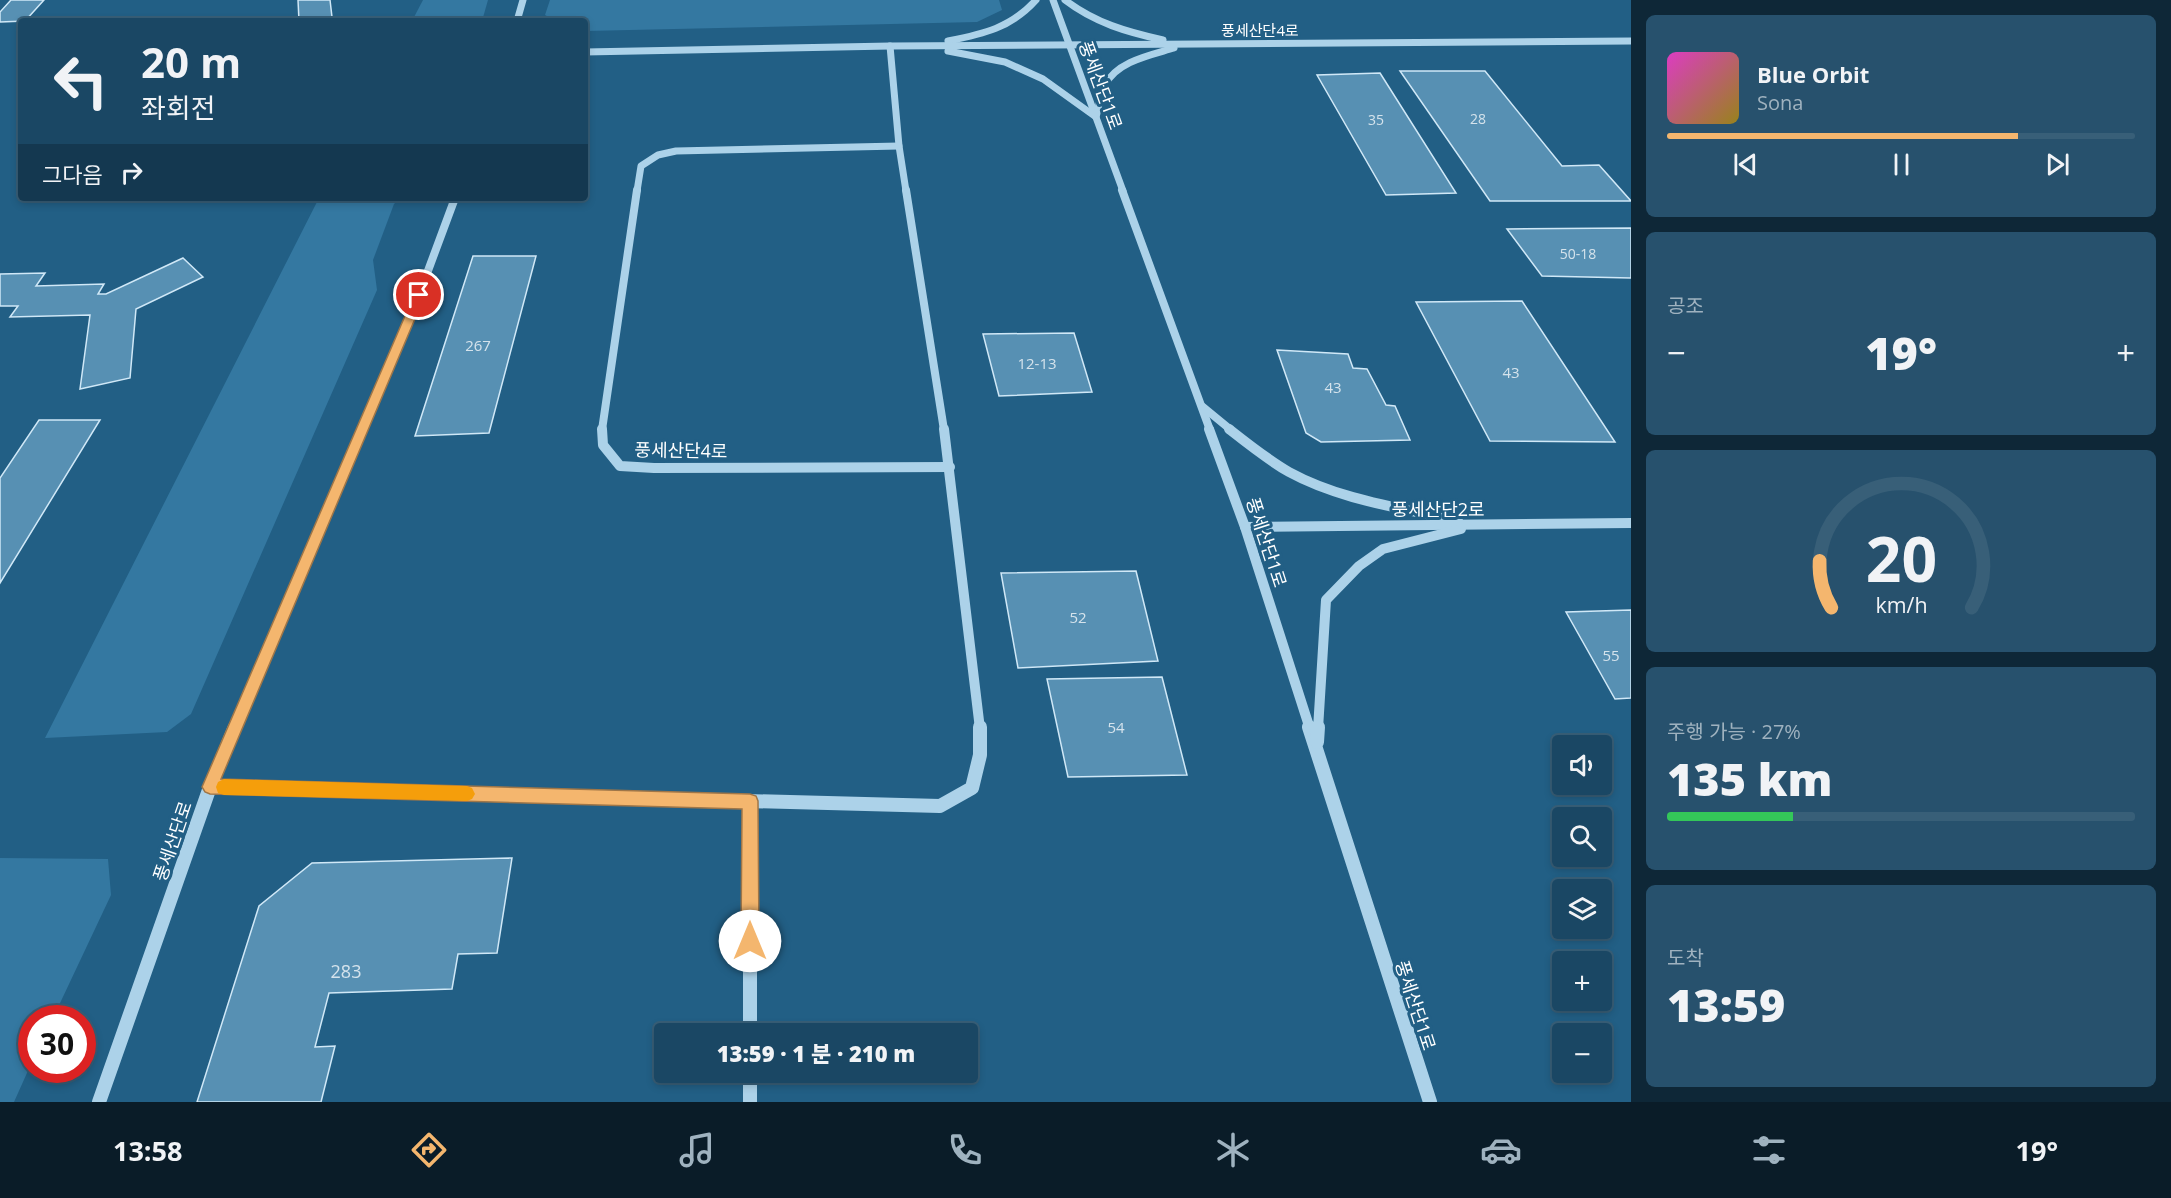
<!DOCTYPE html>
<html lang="ko">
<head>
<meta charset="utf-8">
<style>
	:root { --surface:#1a4764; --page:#27516d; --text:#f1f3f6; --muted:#9fb2bf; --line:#385f78; --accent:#f4b66e }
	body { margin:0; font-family:"Open Sans","Noto Sans KR",sans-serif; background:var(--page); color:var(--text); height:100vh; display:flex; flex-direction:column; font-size:22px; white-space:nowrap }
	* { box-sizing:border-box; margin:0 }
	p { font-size:20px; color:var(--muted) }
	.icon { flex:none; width:33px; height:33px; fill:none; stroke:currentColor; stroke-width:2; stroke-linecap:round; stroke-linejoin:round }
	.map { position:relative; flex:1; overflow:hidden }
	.side { display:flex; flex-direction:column; gap:15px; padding:15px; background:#0e2737; width:540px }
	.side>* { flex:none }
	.top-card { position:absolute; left:18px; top:18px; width:570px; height:183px; border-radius:6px; box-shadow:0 3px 9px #0003,0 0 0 2px var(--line); background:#1a4764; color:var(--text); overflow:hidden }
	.controls { position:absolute; left:1552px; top:735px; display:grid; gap:12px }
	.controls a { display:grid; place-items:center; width:60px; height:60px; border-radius:6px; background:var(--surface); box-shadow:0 3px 9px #0003,0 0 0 2px var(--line); font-size:30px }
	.speed { position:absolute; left:18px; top:1005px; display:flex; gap:12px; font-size:30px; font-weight:700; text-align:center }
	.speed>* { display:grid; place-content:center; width:78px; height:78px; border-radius:50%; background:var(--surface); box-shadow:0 3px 9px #0003,0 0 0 2px var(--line); line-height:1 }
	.speed .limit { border:9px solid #d22; background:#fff; color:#111 }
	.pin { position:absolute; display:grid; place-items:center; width:51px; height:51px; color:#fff; margin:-26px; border:3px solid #fff; border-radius:50%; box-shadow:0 2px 6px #0007 }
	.me { position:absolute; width:66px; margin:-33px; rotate:0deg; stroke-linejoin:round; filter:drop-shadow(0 0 4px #0008) }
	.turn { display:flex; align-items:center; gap:21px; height:126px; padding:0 24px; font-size:27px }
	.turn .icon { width:78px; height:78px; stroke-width:2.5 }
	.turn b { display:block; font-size:42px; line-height:51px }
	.then { display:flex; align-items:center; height:57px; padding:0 24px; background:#0003; gap:12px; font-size:22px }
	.big { font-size:45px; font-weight:800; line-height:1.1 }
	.side .widget { flex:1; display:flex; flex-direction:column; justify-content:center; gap:9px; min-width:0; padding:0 21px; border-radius:9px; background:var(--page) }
	.side .dial { align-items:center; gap:0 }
	.dial svg { height:156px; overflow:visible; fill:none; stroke:var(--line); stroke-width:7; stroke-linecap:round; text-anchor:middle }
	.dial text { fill:var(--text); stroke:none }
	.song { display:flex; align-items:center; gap:18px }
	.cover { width:72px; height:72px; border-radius:9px; background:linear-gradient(135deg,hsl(310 70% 55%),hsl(50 70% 35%)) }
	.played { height:6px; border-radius:3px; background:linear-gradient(90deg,var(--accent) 75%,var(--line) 75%) }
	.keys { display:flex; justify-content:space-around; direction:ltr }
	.heat { display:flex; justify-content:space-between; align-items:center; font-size:33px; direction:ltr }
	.charge { height:9px; border-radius:4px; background:linear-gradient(90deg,#34c759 27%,var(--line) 0) }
	.trip { position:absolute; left:654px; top:1023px; width:324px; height:60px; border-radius:6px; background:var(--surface); box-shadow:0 3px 9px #0003,0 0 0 2px var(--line); font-weight:800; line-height:60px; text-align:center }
	.dock { display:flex; height:96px; justify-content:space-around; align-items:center; background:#0a1c28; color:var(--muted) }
	.dock .icon { width:42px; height:42px }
	.dock .active { color:var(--accent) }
	.dock b { font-size:27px; color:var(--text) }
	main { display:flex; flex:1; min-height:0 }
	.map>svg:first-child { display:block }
	.green { fill:#3478a1 }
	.building { fill:#5790b3; stroke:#d0e8f7; stroke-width:1.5 }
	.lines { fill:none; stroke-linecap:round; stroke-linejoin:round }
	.minor-far3 { stroke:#acd2e9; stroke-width:7 }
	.minor-far2 { stroke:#acd2e9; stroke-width:8 }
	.minor-far1 { stroke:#acd2e9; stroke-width:10 }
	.minor { stroke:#acd2e9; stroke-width:14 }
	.route { fill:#f4b66e; stroke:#9f7648; stroke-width:1.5 }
	.slow { fill:#f59e0b }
	.labels { text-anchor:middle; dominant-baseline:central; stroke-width:6; stroke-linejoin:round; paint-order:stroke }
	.far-number-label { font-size:14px; fill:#d5e3ec }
	.far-street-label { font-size:15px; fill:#fff; stroke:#225f85 }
	.number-label { font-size:15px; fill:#d5e3ec }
	.street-label { font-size:18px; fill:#fff; stroke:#225f85 }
	.near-number-label { font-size:18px; fill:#d5e3ec }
</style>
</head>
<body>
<main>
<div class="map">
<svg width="1631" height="1102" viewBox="0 0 1631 1102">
	<rect width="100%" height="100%" fill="#225f85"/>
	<g class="green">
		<polygon points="423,0 488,0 482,21 412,21"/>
		<polygon points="550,0 999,0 1002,10 977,22 585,31 585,21 556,21 545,15"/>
		<polygon points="319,198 400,198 394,204 373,260 377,290 191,714 167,732 45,738"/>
		<polygon points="0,858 108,859 111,895 53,1018 32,1018 31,1064 14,1102 0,1102"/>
	</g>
	<g class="building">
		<polygon points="11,0 44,0 25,21 0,22 0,12"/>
		<polygon points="298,0 330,0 332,17 299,21"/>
		<polygon points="1400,71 1485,71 1562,166 1599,165 1631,201 1490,201"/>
		<polygon points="1380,73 1456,193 1386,195 1317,75"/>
		<polygon points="1631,228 1631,278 1542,276 1507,229"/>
		<polygon points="473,256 536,256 489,433 415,436"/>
		<polygon points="183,258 203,277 136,309 130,378 80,389 90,315 10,317 18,306 0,306 0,274 45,273 36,286 104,284 98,294 106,294"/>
		<polygon points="1522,301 1615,442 1490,441 1416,302"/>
		<polygon points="1074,333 1092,392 999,396 983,334"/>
		<polygon points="1277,350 1348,354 1353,368 1367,369 1386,405 1395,406 1410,440 1321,442 1306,433"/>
		<polygon points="39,420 100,420 0,583 0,478"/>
		<polygon points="1136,571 1158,661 1018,668 1001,573"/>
		<polygon points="1631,610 1631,698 1615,699 1566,612"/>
		<polygon points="1162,677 1187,775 1068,777 1047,679"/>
		<polygon points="512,858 497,953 458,954 452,989 329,993 315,1047 335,1046 321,1102 197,1102 259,906 312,863"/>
	</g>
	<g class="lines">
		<g class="minor-far3">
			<polyline points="1053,0 1123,191"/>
			<path d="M1065,0C1095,23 1127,32 1163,40"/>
			<polyline points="517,21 523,0"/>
			<path d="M948,41C983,34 1011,28 1036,0"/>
			<polyline points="890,46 899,146 906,191"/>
			<path d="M948,51L1005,62L1043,79L1096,117C1099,106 1100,95 1105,85C1117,61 1151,55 1174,48"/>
			<polyline points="585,52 890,46 1631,41"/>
			<polyline points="637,191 641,166 658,155 676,151 899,146"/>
		</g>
		<g class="minor-far2">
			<polyline points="906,190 944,430"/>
			<polyline points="1122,190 1210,430"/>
			<polyline points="1203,407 1231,430"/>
			<polyline points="362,430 419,295 455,198"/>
			<polyline points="602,430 637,190"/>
		</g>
		<g class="minor-far1">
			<polyline points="602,429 603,445 620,466 654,468 950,467"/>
			<polyline points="944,429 980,729"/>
			<polyline points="1209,429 1245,527 1310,729"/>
			<path d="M1229,429C1248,444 1268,460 1289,472C1340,500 1402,508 1458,521"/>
			<polyline points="1245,527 1631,523"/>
			<polyline points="235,729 362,429"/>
			<polyline points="1318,729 1326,600 1359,566 1383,549 1461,529"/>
		</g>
		<g class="minor">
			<polyline points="1309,727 1430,1102"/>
			<polyline points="1317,742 1318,727"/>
			<polyline points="210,787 940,806 972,788 980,755 980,727"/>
			<polyline points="750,801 750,1034"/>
			<polyline points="750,1072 750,1102"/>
			<polyline points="99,1102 210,787 235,727"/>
		</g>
	</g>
	<polygon class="route" points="419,292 425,295 221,779 750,794 756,796 758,801 759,941 756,947 750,950 744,947 741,941 742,809 210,794 205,792 202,787 414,295"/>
	<polygon class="slow" points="224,779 467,786 472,788 475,794 472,799 467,801 224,795 218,793 216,787 218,782"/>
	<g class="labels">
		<g class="far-number-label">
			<text x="1478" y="118">28</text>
			<text x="1376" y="119">35</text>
			<text x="1578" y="253">50-18</text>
		</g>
		<g class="far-street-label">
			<text x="1260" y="30">풍세산단4로</text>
		</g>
		<g class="number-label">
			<text x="478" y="345">267</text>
			<text x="1037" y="363">12-13</text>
			<text x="1511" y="372">43</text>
			<text x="1333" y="387">43</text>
			<text x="1078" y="617">52</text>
			<text x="1611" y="655">55</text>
			<text x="1116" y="727">54</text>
		</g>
		<g class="street-label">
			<text transform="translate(1101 85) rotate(70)">풍세산단1로</text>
			<text transform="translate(681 450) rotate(1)">풍세산단4로</text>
			<text x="1438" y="509">풍세산단2로</text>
			<text transform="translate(1267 542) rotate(72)">풍세산단1로</text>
			<text transform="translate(172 841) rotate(-71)">풍세산단로</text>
			<text transform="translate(1416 1005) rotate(72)">풍세산단1로</text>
		</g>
		<g class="near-number-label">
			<text x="346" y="971">283</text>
		</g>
	</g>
</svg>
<div class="controls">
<a><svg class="icon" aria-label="sound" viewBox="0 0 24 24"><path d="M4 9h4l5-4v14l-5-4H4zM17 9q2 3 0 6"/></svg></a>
<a><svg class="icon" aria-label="search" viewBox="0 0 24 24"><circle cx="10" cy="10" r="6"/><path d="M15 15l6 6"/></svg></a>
<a><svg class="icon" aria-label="layers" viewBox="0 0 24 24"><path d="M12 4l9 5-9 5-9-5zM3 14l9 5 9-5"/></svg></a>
<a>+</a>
<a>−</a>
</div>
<div class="speed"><div class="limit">30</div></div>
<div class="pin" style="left:419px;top:295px;background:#d93025"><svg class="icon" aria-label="arrive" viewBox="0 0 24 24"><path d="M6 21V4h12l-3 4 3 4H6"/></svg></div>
<svg class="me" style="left:750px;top:941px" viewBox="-20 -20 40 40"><circle r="19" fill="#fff"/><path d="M0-13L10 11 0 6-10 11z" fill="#f4b66e"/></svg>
<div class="trip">13:59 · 1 분 · 210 m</div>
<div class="top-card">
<div class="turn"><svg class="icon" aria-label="left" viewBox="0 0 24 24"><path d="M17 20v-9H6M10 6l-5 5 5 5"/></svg><div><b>20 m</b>좌회전</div></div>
<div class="then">그다음<svg class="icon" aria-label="right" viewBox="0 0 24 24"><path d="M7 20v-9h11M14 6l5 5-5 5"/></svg></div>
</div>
</div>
<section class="side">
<div class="widget">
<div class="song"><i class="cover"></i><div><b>Blue Orbit</b><p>Sona</p></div></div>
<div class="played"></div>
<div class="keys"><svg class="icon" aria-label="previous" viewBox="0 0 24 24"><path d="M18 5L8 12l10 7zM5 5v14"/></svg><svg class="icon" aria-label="pause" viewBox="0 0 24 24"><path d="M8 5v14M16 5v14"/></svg><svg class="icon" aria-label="next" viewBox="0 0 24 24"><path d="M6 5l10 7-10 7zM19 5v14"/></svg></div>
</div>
<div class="widget"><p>공조</p>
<div class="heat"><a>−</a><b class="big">19°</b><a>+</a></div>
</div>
<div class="widget dial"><svg viewBox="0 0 100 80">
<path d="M14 69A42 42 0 1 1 86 69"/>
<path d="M14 69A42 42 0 0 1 8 45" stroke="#f4b66e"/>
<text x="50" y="56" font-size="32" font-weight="700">20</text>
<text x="50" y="72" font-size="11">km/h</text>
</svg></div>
<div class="widget"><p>주행 가능 · 27%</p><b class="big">135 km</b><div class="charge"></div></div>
<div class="widget"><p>도착</p><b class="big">13:59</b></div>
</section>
</main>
<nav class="dock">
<b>13:58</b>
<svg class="icon active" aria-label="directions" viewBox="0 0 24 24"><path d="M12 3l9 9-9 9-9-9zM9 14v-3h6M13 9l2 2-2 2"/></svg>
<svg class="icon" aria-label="music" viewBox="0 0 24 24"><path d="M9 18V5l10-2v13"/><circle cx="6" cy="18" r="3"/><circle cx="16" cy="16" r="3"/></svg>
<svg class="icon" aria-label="phone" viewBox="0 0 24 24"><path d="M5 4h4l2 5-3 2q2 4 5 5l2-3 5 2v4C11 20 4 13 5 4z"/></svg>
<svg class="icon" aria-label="climate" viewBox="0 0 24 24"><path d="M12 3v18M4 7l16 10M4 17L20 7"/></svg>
<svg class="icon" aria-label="car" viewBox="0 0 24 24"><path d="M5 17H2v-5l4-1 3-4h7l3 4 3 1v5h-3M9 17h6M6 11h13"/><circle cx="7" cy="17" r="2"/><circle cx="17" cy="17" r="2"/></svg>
<svg class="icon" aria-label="filters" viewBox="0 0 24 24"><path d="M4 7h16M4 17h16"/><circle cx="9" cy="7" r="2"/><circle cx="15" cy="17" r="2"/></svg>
<b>19°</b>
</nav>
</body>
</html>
